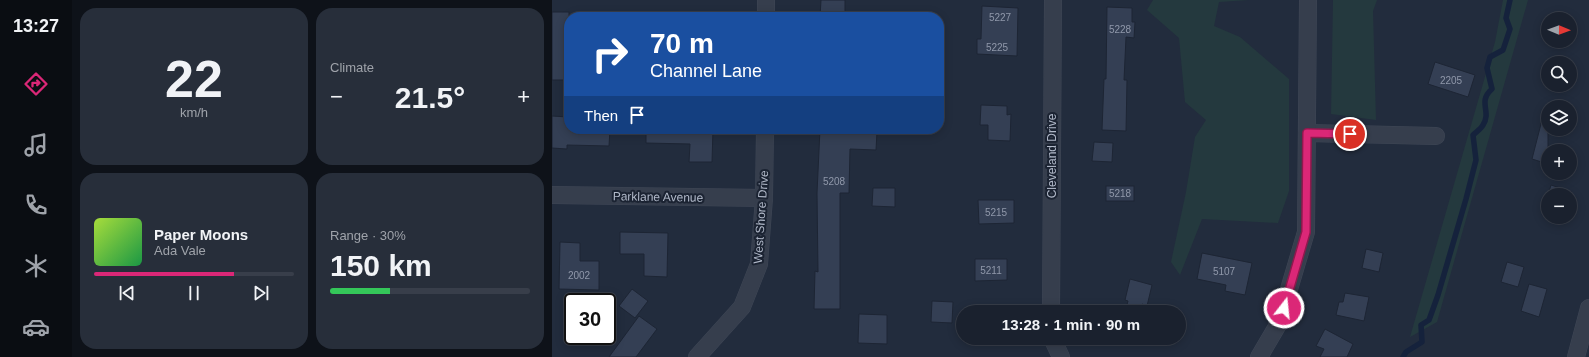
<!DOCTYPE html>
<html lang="en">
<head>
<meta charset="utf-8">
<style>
	:root { --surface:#1a212e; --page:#272e3a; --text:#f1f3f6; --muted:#9fa3aa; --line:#383e4a; --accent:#db2777 }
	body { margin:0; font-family:Arial,sans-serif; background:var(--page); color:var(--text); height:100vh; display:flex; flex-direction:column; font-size:15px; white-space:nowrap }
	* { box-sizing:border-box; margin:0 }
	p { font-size:13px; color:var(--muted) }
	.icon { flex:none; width:22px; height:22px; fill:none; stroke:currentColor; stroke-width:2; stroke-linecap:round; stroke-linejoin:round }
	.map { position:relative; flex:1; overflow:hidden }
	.sheet { display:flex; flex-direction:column; gap:8px; padding:8px; background:#0e1219; width:480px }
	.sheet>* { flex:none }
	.hud { position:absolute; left:12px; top:12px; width:380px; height:122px; border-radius:16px; box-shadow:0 2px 10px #0003,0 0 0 1px var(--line); background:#1a4fa0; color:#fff; overflow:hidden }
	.needle { width:26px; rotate:91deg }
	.tools { position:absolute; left:989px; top:12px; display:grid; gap:8px }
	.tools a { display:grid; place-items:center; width:36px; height:36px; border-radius:50%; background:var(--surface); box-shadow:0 2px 10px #0003,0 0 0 1px var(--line); font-size:20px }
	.speed { position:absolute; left:12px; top:293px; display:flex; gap:8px; font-size:20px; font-weight:700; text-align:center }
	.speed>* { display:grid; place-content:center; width:52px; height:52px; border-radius:50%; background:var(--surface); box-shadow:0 2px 10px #0003,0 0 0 1px var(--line); line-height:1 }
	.speed .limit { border:2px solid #111; border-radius:6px; background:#fff; color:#111 }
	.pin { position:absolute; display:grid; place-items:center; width:34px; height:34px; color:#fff; margin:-17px; border:2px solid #fff; border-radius:50%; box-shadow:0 1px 4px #0007 }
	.me { position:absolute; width:44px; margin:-22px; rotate:16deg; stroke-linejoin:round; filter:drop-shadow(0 0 3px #0008) }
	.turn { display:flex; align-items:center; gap:14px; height:84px; padding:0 20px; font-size:18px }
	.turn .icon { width:52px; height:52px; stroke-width:2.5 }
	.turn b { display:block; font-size:28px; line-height:34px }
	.then { display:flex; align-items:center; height:38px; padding:0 20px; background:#0003; gap:8px; font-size:15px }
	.big { font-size:30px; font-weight:800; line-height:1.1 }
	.sheet .card { flex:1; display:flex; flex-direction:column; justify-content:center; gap:6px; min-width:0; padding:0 14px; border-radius:16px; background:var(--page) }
	.sheet .dial { align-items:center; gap:0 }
	.dial b { font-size:52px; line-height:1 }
	.song { display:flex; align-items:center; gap:12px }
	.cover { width:48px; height:48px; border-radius:6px; background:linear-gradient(135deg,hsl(80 70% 55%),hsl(140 70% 35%)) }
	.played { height:4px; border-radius:2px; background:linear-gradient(90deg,var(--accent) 70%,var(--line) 70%) }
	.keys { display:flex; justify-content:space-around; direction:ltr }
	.heat { display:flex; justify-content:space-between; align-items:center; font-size:22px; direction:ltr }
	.charge { height:6px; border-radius:3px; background:linear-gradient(90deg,#34c759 30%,var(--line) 0) }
	.sheet .tiles { flex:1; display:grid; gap:8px; grid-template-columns:repeat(2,1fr) }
	.trip { position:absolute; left:404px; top:305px; width:230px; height:40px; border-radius:20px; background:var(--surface); box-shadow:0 2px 10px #0003,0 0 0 1px var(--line); font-weight:800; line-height:40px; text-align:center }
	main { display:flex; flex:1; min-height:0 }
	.tabs { display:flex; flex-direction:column; width:72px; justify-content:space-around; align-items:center; background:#0a0d12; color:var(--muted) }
	.tabs .icon { width:28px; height:28px }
	.tabs .selected { color:var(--accent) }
	.tabs b { font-size:18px; color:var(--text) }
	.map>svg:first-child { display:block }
	.green { fill:#24393e }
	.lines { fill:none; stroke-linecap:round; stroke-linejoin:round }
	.stream { stroke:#15223c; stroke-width:5.5 }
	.building { fill:#343f54; stroke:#1d2534 }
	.street-casing { stroke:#3f4756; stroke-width:18 }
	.street { stroke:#363e4d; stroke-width:17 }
	.route-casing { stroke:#8e194d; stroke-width:10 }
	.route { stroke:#db2777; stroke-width:7 }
	.labels { text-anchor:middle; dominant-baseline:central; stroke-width:4; stroke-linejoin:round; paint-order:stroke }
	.number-label { font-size:10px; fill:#9098aa }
	.street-label { font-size:12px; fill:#b1b9c9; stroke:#1b2332 }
</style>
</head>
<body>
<main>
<nav class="tabs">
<b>13:27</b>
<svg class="icon selected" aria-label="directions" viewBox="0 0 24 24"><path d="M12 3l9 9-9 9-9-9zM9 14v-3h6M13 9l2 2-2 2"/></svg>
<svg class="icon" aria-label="music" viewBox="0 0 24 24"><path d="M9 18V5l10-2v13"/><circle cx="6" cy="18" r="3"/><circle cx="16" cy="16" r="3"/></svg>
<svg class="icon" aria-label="phone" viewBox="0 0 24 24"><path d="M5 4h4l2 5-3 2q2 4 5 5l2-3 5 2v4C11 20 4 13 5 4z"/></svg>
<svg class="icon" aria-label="climate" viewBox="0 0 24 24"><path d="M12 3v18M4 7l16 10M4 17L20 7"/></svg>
<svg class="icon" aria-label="car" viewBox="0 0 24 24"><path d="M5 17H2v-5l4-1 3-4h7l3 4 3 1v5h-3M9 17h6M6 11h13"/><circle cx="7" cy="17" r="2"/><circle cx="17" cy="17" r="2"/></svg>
</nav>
<section class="sheet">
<div class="tiles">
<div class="card dial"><b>22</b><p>km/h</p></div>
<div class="card"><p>Climate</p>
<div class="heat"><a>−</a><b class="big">21.5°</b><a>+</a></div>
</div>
<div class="card">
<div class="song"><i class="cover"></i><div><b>Paper Moons</b><p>Ada Vale</p></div></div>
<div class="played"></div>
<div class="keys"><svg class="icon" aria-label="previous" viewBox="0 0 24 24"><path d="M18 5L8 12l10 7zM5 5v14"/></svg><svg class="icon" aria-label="pause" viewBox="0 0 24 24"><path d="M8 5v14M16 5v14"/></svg><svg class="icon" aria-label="next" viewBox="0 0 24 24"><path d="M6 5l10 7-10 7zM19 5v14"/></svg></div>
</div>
<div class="card"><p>Range · 30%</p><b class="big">150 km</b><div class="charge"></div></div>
</div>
</section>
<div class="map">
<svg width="1037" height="357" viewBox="0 0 1037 357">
	<rect width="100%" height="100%" fill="#222c3d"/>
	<g class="green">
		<polygon points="601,0 697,0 667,2 662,26 688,37 737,79 737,191 726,223 650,219 628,275 619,262 634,192 643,137 654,120 633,102 627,38 595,10"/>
		<polygon points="781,0 825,0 821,11 824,120 779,114"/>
		<polygon points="951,0 976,0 885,322 858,337 943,42"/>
	</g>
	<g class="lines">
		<path class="stream" d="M851,357L854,352L870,342L869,325L877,320L886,295L914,199L924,160L921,135C924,132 929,129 931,125C940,111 925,102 940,89L935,68L938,57L951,50L958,29L954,18L958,0"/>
	</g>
	<g class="building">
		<polygon points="269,0 293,0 293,17 268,17"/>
		<polygon points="430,6 466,8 465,56 425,54 425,39 429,39"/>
		<polygon points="555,7 580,8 580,22 583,22 582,38 574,37 572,80 575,80 574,131 550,130 552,79 554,79"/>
		<rect x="0" y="12" width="17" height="68"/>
		<polygon points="883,62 923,75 916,97 876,84"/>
		<polygon points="429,105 455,106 455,115 459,114 458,141 436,140 436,125 428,125"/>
		<polygon points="0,116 16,117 16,129 58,129 57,146 15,145 15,149 0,148"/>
		<polygon points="991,116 996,117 996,164 980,159"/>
		<polygon points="94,129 161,129 160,162 137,162 138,144 94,143"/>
		<polygon points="268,129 291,129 291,131 325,132 324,150 298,149 297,193 288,193 288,309 262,309 263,271 266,272 265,193"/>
		<polygon points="542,142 561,143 560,162 540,161"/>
		<polygon points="999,185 1020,192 1018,200 1018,195 996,195"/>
		<rect x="554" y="186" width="28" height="15"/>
		<polygon points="321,188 343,188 343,207 320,206"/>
		<polygon points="426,200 462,200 462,223 427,224"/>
		<polygon points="68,232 116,233 115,277 92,276 92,254 68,254"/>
		<polygon points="8,242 28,243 28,261 47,261 47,290 7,289"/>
		<polygon points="814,249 831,253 827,272 810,268"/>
		<polygon points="650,253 700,263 693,295 673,291 674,285 645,279"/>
		<polygon points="423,259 455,259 455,280 423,281"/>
		<polygon points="955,262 972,267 966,287 949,282"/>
		<polygon points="578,279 600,285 595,306 590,304 588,312 573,312 576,301 573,300"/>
		<polygon points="977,284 995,289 987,317 969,311"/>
		<polygon points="80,289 96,301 83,318 67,306"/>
		<polygon points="793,293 817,297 812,321 784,315 787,302 791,302"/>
		<polygon points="380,301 401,302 400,323 379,322"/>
		<polygon points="307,314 335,315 335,344 306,343"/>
		<polygon points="87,316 105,329 84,357 57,357"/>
		<polygon points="773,329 801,344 795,357 768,357 772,349 764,346"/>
	</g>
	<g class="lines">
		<defs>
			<g id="street">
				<polyline points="214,17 214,0"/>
				<polyline points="755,133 884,136"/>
				<polyline points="0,195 212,198"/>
				<polyline points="499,312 501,0"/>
				<polyline points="500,338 509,357"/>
				<polyline points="145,357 190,307 207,264 212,198 213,129"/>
				<polyline points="707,357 727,323 754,232 756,0"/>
				<polyline points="1024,357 1037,308"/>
			</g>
		</defs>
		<use href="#street" class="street-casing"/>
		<use href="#street" class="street"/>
	</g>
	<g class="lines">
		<defs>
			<polyline id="route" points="732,308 754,232 755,133 798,134"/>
		</defs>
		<use href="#route" class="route-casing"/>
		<use href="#route" class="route"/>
	</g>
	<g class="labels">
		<g class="number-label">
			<text x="448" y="17">5227</text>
			<text x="568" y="29">5228</text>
			<text x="445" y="47">5225</text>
			<text x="899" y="80">2205</text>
			<text x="282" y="181">5208</text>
			<text x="568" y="193">5218</text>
			<text x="444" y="212">5215</text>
			<text x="439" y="270">5211</text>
			<text x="672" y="271">5107</text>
			<text x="27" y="275">2002</text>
		</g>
		<g class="street-label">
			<text transform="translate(500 156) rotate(-90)">Cleveland Drive</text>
			<text transform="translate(106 197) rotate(1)">Parklane Avenue</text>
			<text transform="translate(209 217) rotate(-86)">West Shore Drive</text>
		</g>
	</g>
</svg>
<div class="tools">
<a><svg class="needle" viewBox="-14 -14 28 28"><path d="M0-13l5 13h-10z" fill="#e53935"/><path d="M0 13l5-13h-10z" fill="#9fa3aa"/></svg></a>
<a><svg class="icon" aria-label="search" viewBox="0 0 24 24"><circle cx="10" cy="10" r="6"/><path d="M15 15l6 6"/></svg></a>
<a><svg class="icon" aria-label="layers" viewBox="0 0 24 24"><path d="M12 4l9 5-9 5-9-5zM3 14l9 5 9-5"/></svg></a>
<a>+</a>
<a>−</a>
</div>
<div class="speed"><div class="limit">30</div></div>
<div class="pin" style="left:798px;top:134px;background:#d93025"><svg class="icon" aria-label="arrive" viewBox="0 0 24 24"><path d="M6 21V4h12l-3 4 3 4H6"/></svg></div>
<svg class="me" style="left:732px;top:308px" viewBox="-20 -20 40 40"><circle r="17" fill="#db2777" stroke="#fff" stroke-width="3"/><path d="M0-11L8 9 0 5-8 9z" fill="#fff"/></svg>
<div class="trip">13:28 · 1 min · 90 m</div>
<div class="hud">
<div class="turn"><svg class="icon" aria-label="right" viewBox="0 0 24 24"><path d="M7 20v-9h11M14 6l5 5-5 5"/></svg><div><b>70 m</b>Channel Lane</div></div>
<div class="then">Then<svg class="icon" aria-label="arrive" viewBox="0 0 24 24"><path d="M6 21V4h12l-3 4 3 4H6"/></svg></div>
</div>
</div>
</main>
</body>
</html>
